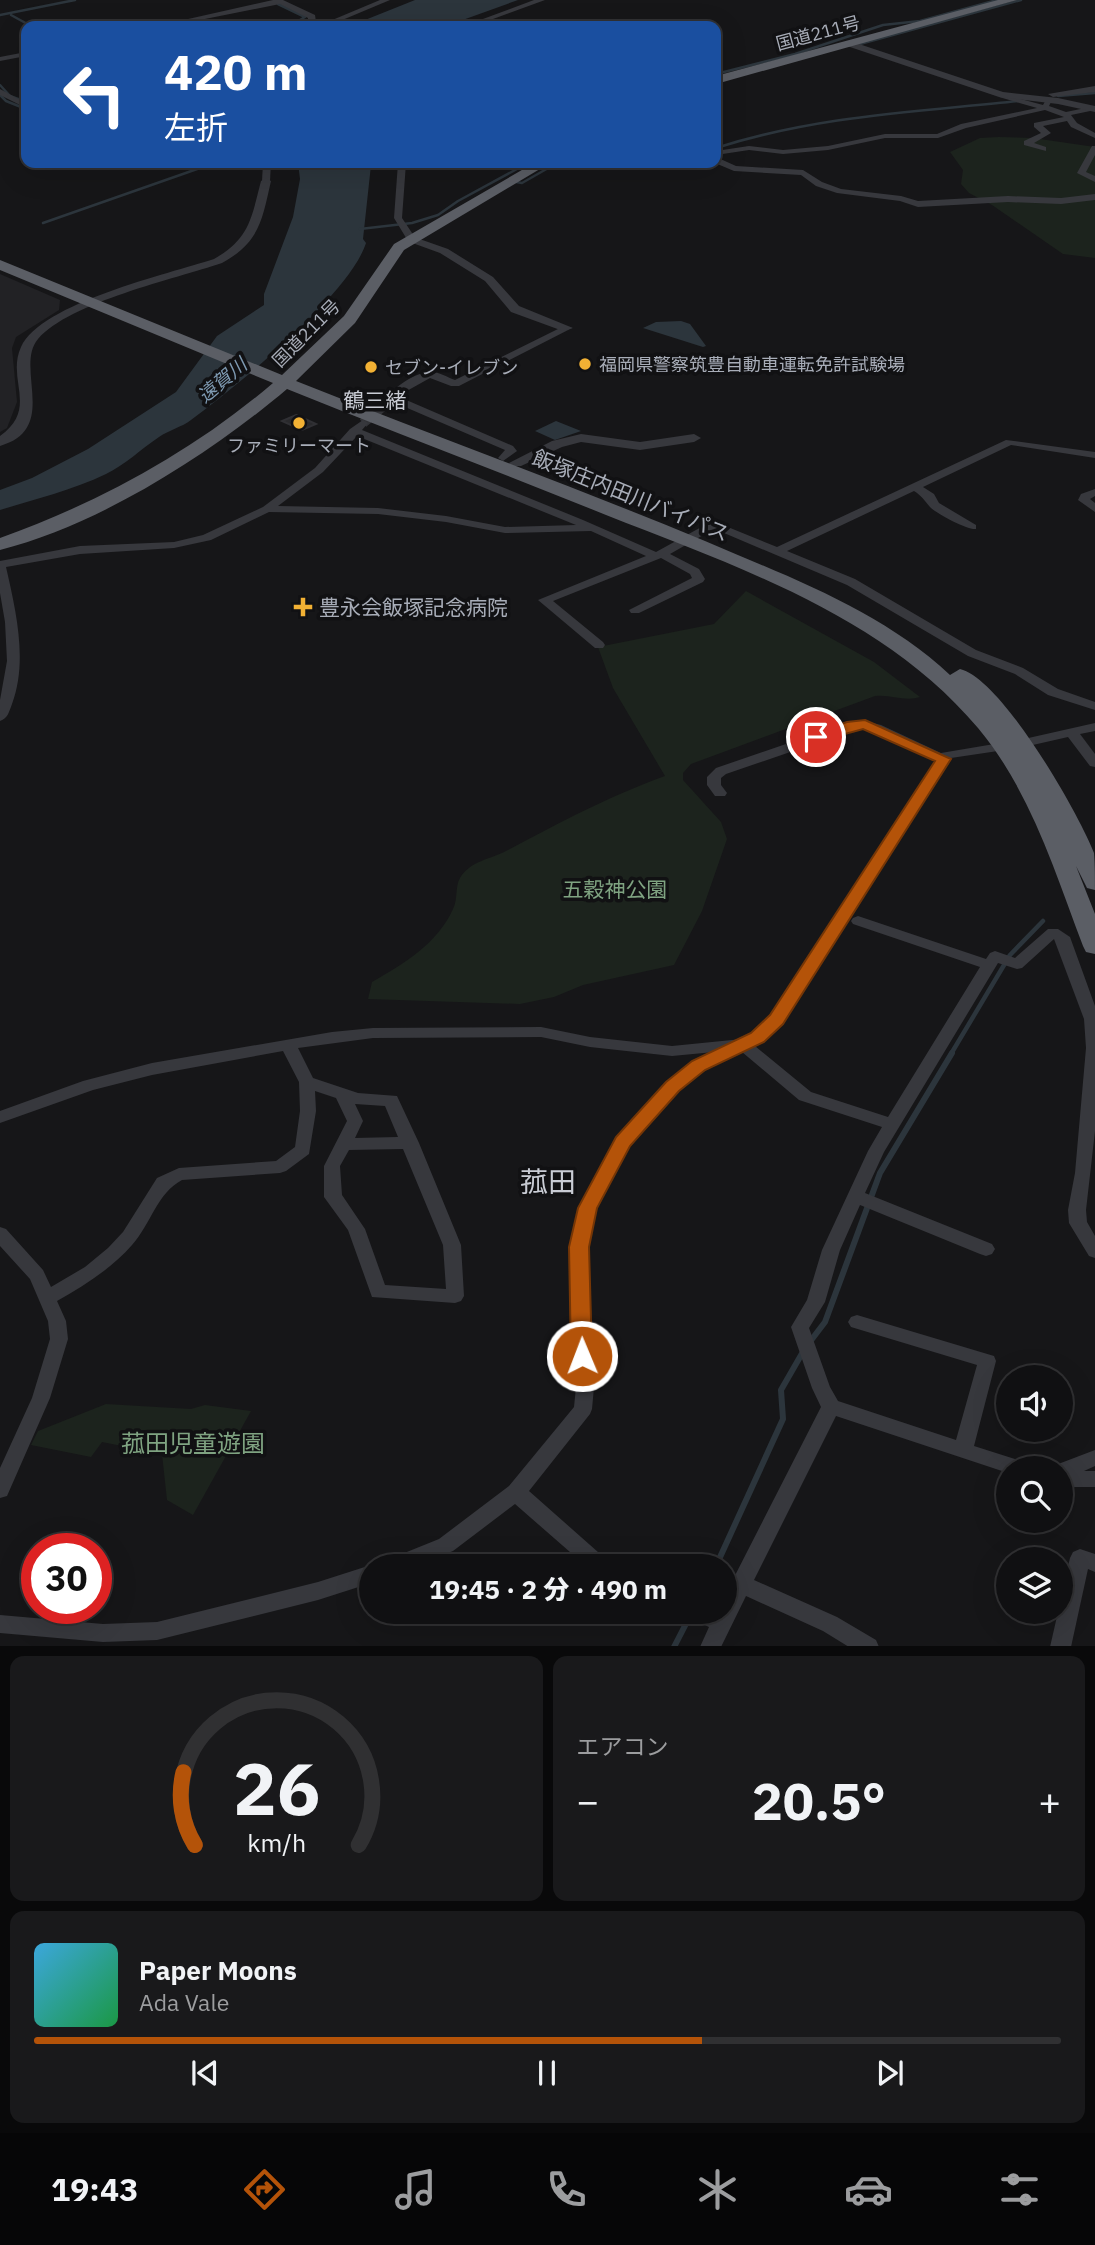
<!DOCTYPE html>
<html lang="ja">
<head>
<meta charset="utf-8">
<style>
	:root { --surface:#101012; --page:#19191b; --text:#f1f3f6; --muted:#9c9d9f; --line:#303032; --accent:#b45309 }
	body { margin:0; font-family:"IBM Plex Sans","Noto Sans JP",sans-serif; background:var(--page); color:var(--text); height:100vh; display:flex; flex-direction:column; font-size:26px; white-space:nowrap }
	* { box-sizing:border-box; margin:0 }
	p { font-size:23px; color:var(--muted) }
	.icon { flex:none; width:38px; height:38px; fill:none; stroke:currentColor; stroke-width:2; stroke-linecap:round; stroke-linejoin:round }
	.map { position:relative; height:1646px; overflow:hidden }
	.side { display:flex; flex-direction:column; gap:10px; padding:10px; background:#09090a; flex:1 }
	.side>* { flex:none }
	.top-card { position:absolute; left:21px; top:21px; width:700px; height:147px; border-radius:14px; box-shadow:0 7px 28px #0002,0 0 0 2px var(--line); background:#1a4fa0; color:#fff; overflow:hidden }
	.controls { position:absolute; left:996px; top:1365px; display:grid; gap:14px }
	.controls a { display:grid; place-items:center; width:77px; height:77px; border-radius:50%; background:var(--surface); box-shadow:0 7px 28px #0002,0 0 0 2px var(--line); font-size:35px }
	.speed { position:absolute; left:21px; top:1533px; display:flex; gap:14px; font-size:35px; font-weight:700; text-align:center }
	.speed>* { display:grid; place-content:center; width:91px; height:91px; border-radius:50%; background:var(--surface); box-shadow:0 7px 28px #0002,0 0 0 2px var(--line); line-height:1 }
	.speed .limit { border:10px solid #d22; background:#fff; color:#111 }
	.pin { position:absolute; display:grid; place-items:center; width:60px; height:60px; color:#fff; margin:-30px; border:4px solid #fff; border-radius:50%; box-shadow:0 2px 7px #0007 }
	.me { position:absolute; width:77px; margin:-38px; rotate:359deg; stroke-linejoin:round; filter:drop-shadow(0 0 5px #0008) }
	.turn { display:flex; align-items:center; gap:24px; height:147px; padding:0 28px; font-size:32px }
	.turn .icon { width:91px; height:91px; stroke-width:2.5 }
	.turn b { display:block; font-size:49px; line-height:60px }
	.big { font-size:52px; font-weight:800; line-height:1.1 }
	.side .card { flex:1; display:flex; flex-direction:column; justify-content:center; gap:10px; min-width:0; padding:0 24px; border-radius:14px; background:var(--page) }
	.side .dial { align-items:center; gap:0 }
	.dial svg { height:182px; overflow:visible; fill:none; stroke:var(--line); stroke-width:7; stroke-linecap:round; text-anchor:middle }
	.dial text { fill:var(--text); stroke:none }
	.song { display:flex; align-items:center; gap:21px }
	.cover { width:84px; height:84px; border-radius:10px; background:linear-gradient(135deg,hsl(200 70% 55%),hsl(140 70% 35%)) }
	.played { height:7px; border-radius:4px; background:linear-gradient(90deg,var(--accent) 65%,var(--line) 65%) }
	.keys { display:flex; justify-content:space-around; direction:ltr }
	.heat { display:flex; justify-content:space-between; align-items:center; font-size:38px; direction:ltr }
	.side .tiles { flex:1; display:grid; gap:10px; grid-template-columns:1fr 1fr }
	.card:last-child { grid-column:span 2 }
	.trip { position:absolute; left:359px; top:1554px; width:378px; height:70px; border-radius:35px; background:var(--surface); box-shadow:0 7px 28px #0002,0 0 0 2px var(--line); font-weight:800; line-height:70px; text-align:center }
	.tab-bar { display:flex; height:112px; justify-content:space-around; align-items:center; background:#060607; color:var(--muted) }
	.tab-bar .icon { width:49px; height:49px }
	.tab-bar .on { color:var(--accent) }
	.tab-bar b { font-size:32px; color:var(--text) }
	.map>svg:first-child { display:block }
	.built { fill:#222225 }
	.green { fill:#1c231d }
	.water { fill:#2c353c }
	.lines { fill:none; stroke-linecap:round; stroke-linejoin:round }
	.stream-far2 { stroke:#2c353c; stroke-width:2.5 }
	.stream-far1 { stroke:#2c353c; stroke-width:4.5 }
	.stream { stroke:#2c353c; stroke-width:6 }
	.building { fill:#29292c; stroke:#303034; stroke-width:2 }
	.minor-tunnel { stroke:#333438; stroke-width:10; stroke-dasharray:10 5; stroke-linecap:butt }
	.minor { fill:#37383d; fill-rule:evenodd }
	.tertiary { fill:#37383d; fill-rule:evenodd }
	.trunk { fill:#5b5e65; fill-rule:evenodd }
	.route { fill:#b45309; stroke:#753606; stroke-width:2 }
	.poi-dot { fill:#f2b134; stroke:#111113; stroke-width:2.5 }
	.labels { text-anchor:middle; dominant-baseline:central; stroke-width:7; stroke-linejoin:round; paint-order:stroke }
	.far-street-label { font-size:18px; fill:#a8adb8; stroke:#111113 }
	.far-poi-label { font-size:18px; fill:#a8adb8; stroke:#111113; text-anchor:start }
	.far-water-label { font-size:19px; font-style:italic; fill:#7f9bb3; stroke:#111113 }
	.far-quarter-label { font-size:21px; fill:#c9ccd4; stroke:#111113 }
	.street-label { font-size:21px; fill:#a8adb8; stroke:#111113 }
	.poi-label { font-size:21px; fill:#a8adb8; stroke:#111113; text-anchor:start }
	.park-label { font-size:21px; fill:#7fa381; stroke:#111113 }
	.near-park-label { font-size:24px; fill:#7fa381; stroke:#111113 }
	.near-quarter-label { font-size:28px; fill:#c9ccd4; stroke:#111113 }
</style>
</head>
<body>
<div class="map">
<svg width="1095" height="1647" viewBox="0 0 1095 1647">
	<rect width="100%" height="100%" fill="#161618"/>
	<polygon class="built" points="0,274 60,300 59,310 16,337 12,348 17,402 7,428 0,432"/>
	<g class="green">
		<polygon points="999,137 1033,138 1095,147 1095,258 1063,254 992,205 969,193 961,184 963,170 950,152 980,138"/>
		<path d="M746,591L874,662L920,697C904,702 891,694 875,696L691,764L683,773V780L721,822L727,839L702,911L674,965L583,985L554,997L520,1004L368,999L372,982C405,963 437,944 453,909C458,899 455,886 460,878C470,861 491,859 506,851C561,822 605,798 665,776L613,688L598,647L714,624Z"/>
		<polygon points="106,1404 191,1409 205,1405 251,1411 193,1515 167,1500 162,1454 102,1442 91,1457 31,1445 38,1431"/>
	</g>
	<g class="water">
		<polygon points="415,0 518,0 446,26 350,26"/>
		<path d="M298,163H375L371,165L363,239L366,243C350,294 237,386 191,420C182,427 169,430 159,437C141,449 125,465 106,474C73,490 35,499 0,510V490L32,478L88,449L176,392L217,336L264,305V294L293,217L300,179Z"/>
		<polygon points="681,321 690,324 706,346 703,347 643,328 656,322"/>
		<polygon points="556,421 581,431 555,440 535,431"/>
	</g>
	<g class="lines">
		<g class="stream-far2">
			<polyline points="278,4 305,17 290,26"/>
			<polyline points="0,15 75,0"/>
			<polyline points="11,15 31,26"/>
			<polyline points="860,44 1021,0"/>
			<polyline points="716,74 795,54 883,25 920,21 997,0"/>
			<polyline points="0,85 10,96 26,102"/>
			<polyline points="0,95 6,101 26,109"/>
			<polyline points="1058,96 1095,93"/>
			<path d="M716,148C816,116 914,112 1018,101"/>
			<polyline points="516,182 522,183 557,163"/>
			<polyline points="43,223 200,168 207,163"/>
			<polyline points="360,229 412,223 438,215 458,201 528,163"/>
		</g>
		<polyline class="stream-far1" points="951,1054 1010,955 1043,921"/>
		<g class="stream">
			<polyline points="809,1343 825,1322 880,1173 952,1053"/>
			<polyline points="716,1566 783,1419 781,1390 804,1350"/>
			<polyline points="674,1647 692,1612"/>
		</g>
	</g>
	<polygon class="building" points="296,415 316,424 302,430 282,421"/>
	<g class="lines">
		<polyline class="minor-tunnel" points="363,423 387,403"/>
		<g class="minor">
			<polygon points="273,0 283,0 315,15 316,22 310,26 303,26 308,21 308,18 280,4 170,26 157,26"/>
			<polygon points="380,0 390,0 328,26 318,26"/>
			<polygon points="534,0 545,0 474,26 464,26"/>
			<polygon points="26,52 26,56 0,61 0,57"/>
			<polygon points="0,89 26,103 26,108 0,95"/>
			<polygon points="999,93 1043,105 1047,98 1053,98 1049,106 1066,112 1095,106 1095,110 1071,115 1077,123 1095,133 1095,138 1071,127 1067,121 1043,126 1051,133 1034,143 1046,147 1046,151 1024,145 1024,141 1041,133 1034,127 1034,123 1064,117 1045,110 966,128 938,138 885,138 828,150 783,154 749,150 716,155 716,151 749,146 783,150 828,146 885,134 937,134 961,124 1037,108 999,97"/>
			<polygon points="1092,146 1095,146 1095,155 1086,172 1095,176 1095,182 1077,173"/>
			<polygon points="716,157 736,166 803,170 822,182 841,189 901,196 918,201 1008,196 1061,198 1095,194 1095,200 1061,204 1008,202 918,207 900,201 837,193 816,186 801,175 734,171 715,163"/>
			<polygon points="263,163 271,163 270,181 266,184 262,181"/>
			<polygon points="398,163 406,163 402,218 416,239 411,242 408,241 394,218"/>
			<path d="M564,326L572,328L459,386H451L430,378L396,397L404,399L513,446L517,451L503,461L498,458L505,450L398,404L392,403L387,406L382,403C390,390 412,374 428,372C436,370 447,377 455,380Z"/>
			<path d="M363,420L368,423L362,430L583,520L656,552L705,525L718,523L777,547L1006,440L1095,452V458L1011,445L923,487L934,494L939,503L976,525V529C967,530 937,514 930,507C924,500 922,496 914,491L787,551L855,579L976,650L1023,668L1058,689L1095,702V710L1048,695L1015,674L968,656L847,585L717,530H712L670,554L699,569L705,579L703,582L639,613H631L629,610L692,578L690,574L661,558L553,601L603,642L605,645L603,648H595L538,600L646,556L591,531L505,533L446,522L378,514L269,512L211,540L174,548L80,554L6,567C16,611 28,661 12,704C9,712 8,718 0,721V700L7,661L5,622L0,593V561L80,546L174,542L203,535L263,507L315,468L350,429ZM357,436L576,525L505,527L446,516L378,508L278,506L323,472Z"/>
			<polygon points="1095,489 1095,496 1090,499 1095,503 1095,512 1078,500 1081,494"/>
			<path d="M865,721L881,725L941,753L1024,739L1095,723V731L1080,734L1095,754V767L1090,766L1068,737L1024,747L951,758L782,1023L763,1042L755,1046L811,1092L888,1117L980,967L853,924L851,921L853,918L858,916L986,959L990,953L995,951L1015,958L1048,929H1058L1070,937L1095,1006V1131L1086,1210L1087,1222L1095,1236V1258L1089,1256L1069,1223L1068,1210L1075,1173L1086,1048L1084,1019L1054,939L1022,968L1017,969L998,963L884,1152L865,1193L992,1244L995,1249L992,1254L986,1256L980,1254L860,1205L840,1250L825,1302L809,1328L830,1387L838,1401L956,1440L977,1365L851,1327L848,1322L851,1317L857,1315L994,1356L996,1361L974,1446L1024,1462L1027,1468H1008V1473L836,1416L754,1580L837,1617L876,1640L879,1647H849L823,1631L746,1596L721,1647H700L709,1627L692,1619L689,1612H724V1597L821,1407L812,1388L791,1327L807,1300L822,1250L868,1151L882,1127L799,1100L742,1052C719,1063 697,1073 678,1090C640,1124 590,1196 588,1249C586,1292 592,1343 594,1387L592,1409L590,1414L529,1491L607,1560L610,1566H586L515,1504L453,1551L416,1566H384L387,1560L439,1539L509,1486L574,1407L576,1387L570,1247L579,1208L617,1137L666,1082L693,1062L714,1052L672,1056L590,1047L541,1037L373,1038L298,1048L313,1078L358,1093L397,1096L419,1143L461,1245L464,1296L461,1301L455,1303L372,1297L348,1230L324,1197V1166L347,1121L336,1098L315,1091L316,1111L309,1154L286,1171L280,1173L182,1180C157,1193 151,1224 132,1245C111,1269 85,1285 57,1301L66,1321L68,1339L50,1398L7,1496L0,1498V1468L32,1398L50,1339L48,1321L30,1279L0,1246V1227L6,1229L43,1270L51,1287L85,1267L108,1248L123,1232L157,1178L179,1168L276,1161L295,1147L300,1111L299,1082L283,1051L152,1075L93,1090L0,1123V1111L83,1081L152,1063L332,1032L373,1028L541,1027L590,1037L672,1046L742,1039L751,1034L770,1015L936,760L865,729L854,730L726,774L721,778V785L727,793L725,796H715L707,785V777L716,768L847,723ZM355,1104L385,1106L398,1137L355,1138L363,1121ZM403,1149L443,1245L446,1289L385,1285L365,1229L342,1195L340,1166L349,1150Z"/>
			<polygon points="1095,1450 1095,1466 1084,1471 1095,1471 1095,1487 1060,1487 1060,1468 1052,1468 1053,1466"/>
			<polygon points="1080,1549 1095,1554 1095,1572 1088,1569 1071,1647 1050,1647 1058,1612 1060,1612 1060,1599 1070,1558 1073,1552"/>
			<polygon points="371,1565 374,1566 371,1566 371,1583 318,1600 157,1640 103,1642 0,1633 0,1615 103,1624 157,1622 318,1582"/>
		</g>
		<g class="tertiary">
			<polygon points="850,41 1003,92 1058,98 1095,106 1095,112 1058,104 999,97 847,46 845,44"/>
			<polygon points="1095,86 1095,92 1053,97 1048,94"/>
			<path d="M266,178L271,181C262,220 260,242 222,263C175,279 70,302 38,339C14,367 60,429 0,446V436C39,408 6,380 21,347C41,303 168,274 214,259C250,238 251,219 261,181Z"/>
			<polygon points="411,236 448,249 493,277 519,306 573,328 563,331 511,312 485,281 440,253 407,241 407,237"/>
			<polygon points="581,434 640,442 694,434 701,438 694,442 640,450 581,442 562,447 521,466 511,466 509,463 552,441"/>
		</g>
		<g class="trunk">
			<polygon points="998,0 1017,0 716,84 716,76"/>
			<path d="M534,163H550L404,250L355,323L296,381C432,435 570,485 705,541C789,577 882,611 950,675L960,669C1002,679 1078,812 1094,853C1095,864 1095,879 1095,890L1087,888L1076,866L1095,914V954L1086,952L1083,946C1055,872 1030,790 978,728C884,616 738,567 606,515C500,472 393,432 287,389C209,455 99,525 0,550V538C100,502 192,452 273,383L0,270V260L282,375L344,316L394,244Z"/>
		</g>
	</g>
	<polygon class="route" points="865,720 951,759 783,1024 764,1042 705,1070 679,1091 630,1146 597,1208 589,1247 592,1356 589,1362 582,1365 574,1362 571,1356 569,1247 578,1208 616,1137 666,1082 692,1061 751,1033 770,1015 935,761 863,729 816,742 808,737 810,734 847,722"/>
	<g class="poi-dot">
		<circle cx="585" cy="364" r="7"/>
		<circle cx="371" cy="367" r="7"/>
		<circle cx="299" cy="423" r="7"/>
		<path d="M299.5 596.5h7v7h7v7h-7v7h-7v-7h-7v-7h7z"/>
	</g>
	<g class="labels">
		<g class="far-street-label">
			<text transform="translate(818 33) rotate(-15)">国道211号</text>
			<text transform="translate(306 333) rotate(-45)">国道211号</text>
		</g>
		<g class="far-poi-label">
			<text x="599" y="364">福岡県警察筑豊自動車運転免許試験場</text>
			<text x="385" y="367">セブン-イレブン</text>
			<text x="299" y="445" text-anchor="middle">ファミリーマート</text>
		</g>
		<g class="far-water-label">
			<text transform="translate(222 380) rotate(-40)">遠賀川</text>
		</g>
		<g class="far-quarter-label">
			<text x="375" y="400">鶴三緒</text>
		</g>
		<g class="street-label">
			<text transform="translate(631 495) rotate(22)">飯塚庄内田川バイパス</text>
		</g>
		<g class="poi-label">
			<text x="319" y="607">豊永会飯塚記念病院</text>
		</g>
		<g class="park-label">
			<text x="615" y="889">五穀神公園</text>
		</g>
		<g class="near-park-label">
			<text x="193" y="1443">菰田児童遊園</text>
		</g>
		<g class="near-quarter-label">
			<text x="548" y="1181">菰田</text>
		</g>
	</g>
</svg>
<div class="controls">
<a><svg class="icon" aria-label="sound" viewBox="0 0 24 24"><path d="M4 9h4l5-4v14l-5-4H4zM17 9q2 3 0 6"/></svg></a>
<a><svg class="icon" aria-label="search" viewBox="0 0 24 24"><circle cx="10" cy="10" r="6"/><path d="M15 15l6 6"/></svg></a>
<a><svg class="icon" aria-label="layers" viewBox="0 0 24 24"><path d="M12 4l9 5-9 5-9-5zM3 14l9 5 9-5"/></svg></a>
</div>
<div class="speed"><div class="limit">30</div></div>
<div class="pin" style="left:816px;top:737px;background:#d93025"><svg class="icon" aria-label="arrive" viewBox="0 0 24 24"><path d="M6 21V4h12l-3 4 3 4H6"/></svg></div>
<svg class="me" style="left:582px;top:1356px" viewBox="-20 -20 40 40"><circle r="17" fill="#b45309" stroke="#fff" stroke-width="3"/><path d="M0-11L8 9 0 5-8 9z" fill="#fff"/></svg>
<div class="trip">19:45 · 2 分 · 490 m</div>
<div class="top-card">
<div class="turn"><svg class="icon" aria-label="left" viewBox="0 0 24 24"><path d="M17 20v-9H6M10 6l-5 5 5 5"/></svg><div><b>420 m</b>左折</div></div>
</div>
</div>
<section class="side">
<div class="tiles">
<div class="card dial"><svg viewBox="0 0 100 80">
<path d="M14 69A42 42 0 1 1 86 69"/>
<path d="M14 69A42 42 0 0 1 9 37" stroke="#b45309"/>
<text x="50" y="56" font-size="32" font-weight="700">26</text>
<text x="50" y="72" font-size="11">km/h</text>
</svg></div>
<div class="card"><p>エアコン</p>
<div class="heat"><a>−</a><b class="big">20.5°</b><a>+</a></div>
</div>
<div class="card">
<div class="song"><i class="cover"></i><div><b>Paper Moons</b><p>Ada Vale</p></div></div>
<div class="played"></div>
<div class="keys"><svg class="icon" aria-label="previous" viewBox="0 0 24 24"><path d="M18 5L8 12l10 7zM5 5v14"/></svg><svg class="icon" aria-label="pause" viewBox="0 0 24 24"><path d="M8 5v14M16 5v14"/></svg><svg class="icon" aria-label="next" viewBox="0 0 24 24"><path d="M6 5l10 7-10 7zM19 5v14"/></svg></div>
</div>
</div>
</section>
<nav class="tab-bar">
<b>19:43</b>
<svg class="icon on" aria-label="directions" viewBox="0 0 24 24"><path d="M12 3l9 9-9 9-9-9zM9 14v-3h6M13 9l2 2-2 2"/></svg>
<svg class="icon" aria-label="music" viewBox="0 0 24 24"><path d="M9 18V5l10-2v13"/><circle cx="6" cy="18" r="3"/><circle cx="16" cy="16" r="3"/></svg>
<svg class="icon" aria-label="phone" viewBox="0 0 24 24"><path d="M5 4h4l2 5-3 2q2 4 5 5l2-3 5 2v4C11 20 4 13 5 4z"/></svg>
<svg class="icon" aria-label="climate" viewBox="0 0 24 24"><path d="M12 3v18M4 7l16 10M4 17L20 7"/></svg>
<svg class="icon" aria-label="car" viewBox="0 0 24 24"><path d="M5 17H2v-5l4-1 3-4h7l3 4 3 1v5h-3M9 17h6M6 11h13"/><circle cx="7" cy="17" r="2"/><circle cx="17" cy="17" r="2"/></svg>
<svg class="icon" aria-label="filters" viewBox="0 0 24 24"><path d="M4 7h16M4 17h16"/><circle cx="9" cy="7" r="2"/><circle cx="15" cy="17" r="2"/></svg>
</nav>
</body>
</html>
